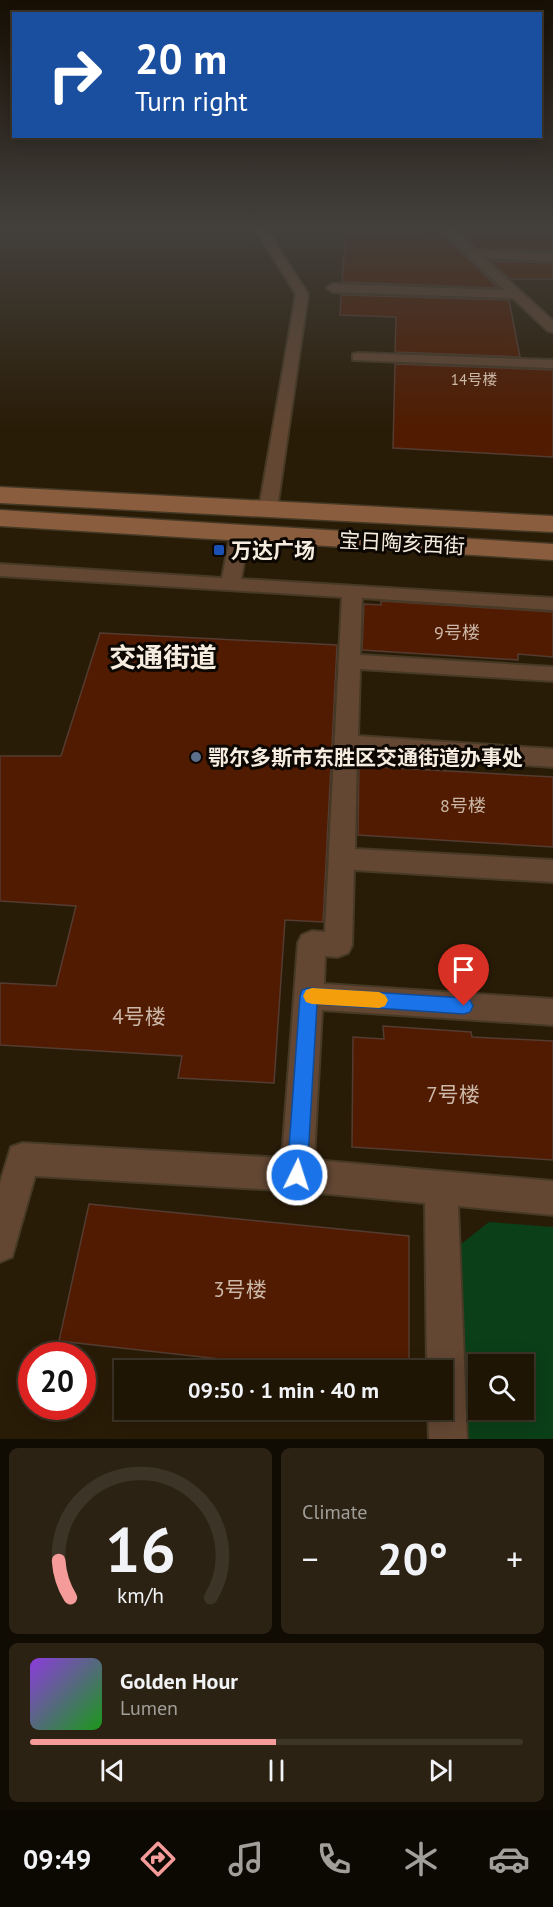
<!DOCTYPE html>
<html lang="en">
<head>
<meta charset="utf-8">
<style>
	:root { --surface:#1f1505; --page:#2c2213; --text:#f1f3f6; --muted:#a19f9a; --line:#3c3427; --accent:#f59b99 }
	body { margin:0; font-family:"PT Sans","Noto Sans SC",sans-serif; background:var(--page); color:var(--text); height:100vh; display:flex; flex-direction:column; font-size:22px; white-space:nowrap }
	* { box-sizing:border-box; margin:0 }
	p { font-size:20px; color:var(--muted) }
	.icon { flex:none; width:33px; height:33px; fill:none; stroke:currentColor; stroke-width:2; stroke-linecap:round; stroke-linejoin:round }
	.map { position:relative; height:1439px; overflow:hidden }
	.sheet { display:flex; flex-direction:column; gap:9px; padding:9px; background:#110c03; flex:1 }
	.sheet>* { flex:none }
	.guide { position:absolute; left:12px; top:12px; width:530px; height:126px; border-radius:0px; box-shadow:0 3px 15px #0003,0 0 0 2px var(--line); background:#1a4fa0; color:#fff; overflow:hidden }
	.buttons { position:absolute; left:468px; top:1354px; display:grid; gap:12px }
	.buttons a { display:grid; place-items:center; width:66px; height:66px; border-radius:0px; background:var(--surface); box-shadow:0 3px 15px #0003,0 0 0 2px var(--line); font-size:30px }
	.speed { position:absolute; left:18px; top:1342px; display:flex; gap:12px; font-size:30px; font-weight:700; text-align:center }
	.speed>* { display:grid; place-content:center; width:78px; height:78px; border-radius:50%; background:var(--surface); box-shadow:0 3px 15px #0003,0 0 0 2px var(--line); line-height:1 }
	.speed .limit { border:9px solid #d22; background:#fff; color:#111 }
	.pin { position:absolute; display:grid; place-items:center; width:51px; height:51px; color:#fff; margin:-62px -26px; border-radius:50% 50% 50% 0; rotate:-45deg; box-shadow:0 0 6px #0007 }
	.pin .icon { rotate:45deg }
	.me { position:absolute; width:66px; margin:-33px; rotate:4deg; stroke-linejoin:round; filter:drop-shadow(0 0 4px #0008) }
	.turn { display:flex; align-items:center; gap:21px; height:126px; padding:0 24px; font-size:27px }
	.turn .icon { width:78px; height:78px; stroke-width:2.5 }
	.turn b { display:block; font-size:42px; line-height:51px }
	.big { font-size:45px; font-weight:700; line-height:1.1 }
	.sheet .widget { flex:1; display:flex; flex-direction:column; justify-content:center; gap:9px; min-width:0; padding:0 21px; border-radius:9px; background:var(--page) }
	.sheet .dial { align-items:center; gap:0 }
	.dial svg { height:156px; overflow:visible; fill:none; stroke:var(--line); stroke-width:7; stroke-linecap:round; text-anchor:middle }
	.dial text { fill:var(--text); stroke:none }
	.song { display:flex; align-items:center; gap:18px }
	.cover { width:72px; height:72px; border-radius:9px; background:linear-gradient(135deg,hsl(270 70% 55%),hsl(120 70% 35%)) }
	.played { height:6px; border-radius:3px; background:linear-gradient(90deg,var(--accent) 50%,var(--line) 50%) }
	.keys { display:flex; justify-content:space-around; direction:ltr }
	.heat { display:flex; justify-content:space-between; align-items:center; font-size:33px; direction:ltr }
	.sheet .tiles { flex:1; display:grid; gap:9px; grid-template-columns:1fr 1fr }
	.widget:last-child { grid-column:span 2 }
	.trip { position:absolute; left:114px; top:1360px; width:339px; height:60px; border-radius:0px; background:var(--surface); box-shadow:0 3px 15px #0003,0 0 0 2px var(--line); font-weight:700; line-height:60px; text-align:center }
	.tabs { display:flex; height:96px; justify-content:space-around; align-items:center; background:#0c0802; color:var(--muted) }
	.tabs .icon { width:42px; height:42px }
	.tabs .on { color:var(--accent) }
	.tabs b { font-size:27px; color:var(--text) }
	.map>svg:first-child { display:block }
	.green { fill:#0b3f18; fill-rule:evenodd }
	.building { fill:#501b00; stroke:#543b30; stroke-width:1.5 }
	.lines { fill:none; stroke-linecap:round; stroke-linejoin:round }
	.lane-casing { stroke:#463925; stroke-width:4 }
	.secondary-casing { stroke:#463925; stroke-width:3 }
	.lane { fill:#634733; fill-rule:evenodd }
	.secondary { fill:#895d3d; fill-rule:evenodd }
	.route { fill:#1a73e8; stroke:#114b97; stroke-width:1.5 }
	.slow { fill:#f59e0b }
	.transit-dot { fill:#1a4fb4; stroke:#0d0702; stroke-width:2 }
	.service-dot { fill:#5c6f8a; stroke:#0d0702; stroke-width:2 }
	.labels { text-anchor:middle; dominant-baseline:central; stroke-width:6; stroke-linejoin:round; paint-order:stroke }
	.far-number-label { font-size:15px; fill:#ccb8a8 }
	.number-label { font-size:18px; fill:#ccb8a8 }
	.street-label { font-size:21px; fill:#f6ede0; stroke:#0d0702 }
	.poi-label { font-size:21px; font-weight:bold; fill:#f6ede0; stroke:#0d0702; text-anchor:start }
	.near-number-label { font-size:21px; fill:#ccb8a8 }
	.district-label { font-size:27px; font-weight:bold; fill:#f6ede0; stroke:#0d0702 }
</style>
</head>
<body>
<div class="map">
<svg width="553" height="1439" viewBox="0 0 553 1439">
	<rect width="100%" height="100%" fill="#291c07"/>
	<path class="green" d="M489,1222L553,1227V1439H463L456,1248ZM478,1365H524V1410H478Z"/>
	<g class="building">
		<polygon points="462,227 553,227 553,251 477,249 463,235"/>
		<polygon points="346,233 444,235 498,288 342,282"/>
		<polygon points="490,261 553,263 553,279 510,279"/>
		<polygon points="341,295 509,300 520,357 395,352 396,317 340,315"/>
		<polygon points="395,364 553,370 553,457 393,448"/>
		<polygon points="381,601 553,612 553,657 518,654 518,660 362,650 364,604 381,605"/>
		<polygon points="100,633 337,645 323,922 285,920 274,1083 178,1078 182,1056 0,1045 0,983 56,986 76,906 0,901 0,756 61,756"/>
		<polygon points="359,766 553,777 553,847 358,835"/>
		<polygon points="383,1026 471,1032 472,1037 553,1041 553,1160 352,1147 353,1037 384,1039"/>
		<polygon points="89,1204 409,1236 409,1371 327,1371 59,1341"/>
	</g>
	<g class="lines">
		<defs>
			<g id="lane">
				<polygon points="254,227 265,227 308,294 277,509 268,514 259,509 296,294"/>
				<polygon points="439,227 451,227 476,251 553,253 553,261 484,258 553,321 553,332 548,331 513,298 333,292 327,288 333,284 504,290"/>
				<polygon points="358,353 553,360 553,368 353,360 353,354"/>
				<polygon points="240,528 249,533 241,579 553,598 553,610 362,598 360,655 553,667 553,681 360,669 358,736 553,749 553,767 357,753 355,849 553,860 553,882 354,870 352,945 348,953 338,957 325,956 324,984 553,999 553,1025 322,1010 314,1160 553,1181 553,1215 458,1206 467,1439 429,1439 428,1410 442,1410 442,1371 427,1371 425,1203 297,1191 35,1176 12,1257 0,1262 0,1183 11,1147 23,1143 282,1158 298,943 302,935 312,931 325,932 342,597 0,576 0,564 222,578 231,533"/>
			</g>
			<g id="secondary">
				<polygon points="0,487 553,516 553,532 0,503"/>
				<polygon points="0,510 553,544 553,560 0,526"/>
			</g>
		</defs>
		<use href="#lane" class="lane-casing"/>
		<use href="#secondary" class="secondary-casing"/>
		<use href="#lane" class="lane"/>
		<use href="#secondary" class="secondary"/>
	</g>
	<linearGradient id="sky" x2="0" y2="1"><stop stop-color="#170f04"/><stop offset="0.53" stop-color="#43403c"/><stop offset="1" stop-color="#43403c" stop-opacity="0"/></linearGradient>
	<rect width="553" height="429" fill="url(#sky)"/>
	<polygon class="route" points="308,988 464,998 470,1000 473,1006 470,1012 464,1014 317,1004 307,1175 304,1182 297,1185 290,1182 287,1175 300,996 302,990"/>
	<polygon class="slow" points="312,988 379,992 385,995 388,1000 385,1006 379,1008 312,1004 306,1002 303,996 306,990"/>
	<rect class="transit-dot" x="213" y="544" width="12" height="12" rx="3"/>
	<circle class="service-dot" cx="196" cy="757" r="6"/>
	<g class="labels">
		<g class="far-number-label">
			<text x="474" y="379">14号楼</text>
		</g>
		<g class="number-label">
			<text x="457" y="632">9号楼</text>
			<text x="463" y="805">8号楼</text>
		</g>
		<g class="street-label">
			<text transform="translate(402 543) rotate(3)">宝日陶亥西街</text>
		</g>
		<g class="poi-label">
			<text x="231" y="550">万达广场</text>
			<text x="208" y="757">鄂尔多斯市东胜区交通街道办事处</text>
		</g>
		<g class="near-number-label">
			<text x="139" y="1016">4号楼</text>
			<text x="453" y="1094">7号楼</text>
			<text x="240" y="1289">3号楼</text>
		</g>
		<g class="district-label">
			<text x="163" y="657">交通街道</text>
		</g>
	</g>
</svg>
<div class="buttons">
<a><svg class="icon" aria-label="search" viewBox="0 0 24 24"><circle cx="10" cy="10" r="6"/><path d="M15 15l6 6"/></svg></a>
</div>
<div class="speed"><div class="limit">20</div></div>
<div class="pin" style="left:464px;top:1006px;background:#d93025"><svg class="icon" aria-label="arrive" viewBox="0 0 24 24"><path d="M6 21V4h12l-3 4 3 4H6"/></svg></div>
<svg class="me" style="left:297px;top:1175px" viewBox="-20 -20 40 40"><circle r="17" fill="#1a73e8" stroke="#fff" stroke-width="3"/><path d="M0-11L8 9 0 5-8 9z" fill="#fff"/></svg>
<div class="trip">09:50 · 1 min · 40 m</div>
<div class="guide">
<div class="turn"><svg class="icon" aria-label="right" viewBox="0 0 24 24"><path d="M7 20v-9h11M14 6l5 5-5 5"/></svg><div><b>20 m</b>Turn right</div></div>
</div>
</div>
<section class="sheet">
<div class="tiles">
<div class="widget dial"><svg viewBox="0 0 100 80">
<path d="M14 69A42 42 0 1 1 86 69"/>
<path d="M14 69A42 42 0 0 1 8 50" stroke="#f59b99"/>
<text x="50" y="56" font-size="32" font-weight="700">16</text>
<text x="50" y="72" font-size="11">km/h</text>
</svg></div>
<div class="widget"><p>Climate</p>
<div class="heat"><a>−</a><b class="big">20°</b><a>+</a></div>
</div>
<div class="widget">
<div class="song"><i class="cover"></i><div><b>Golden Hour</b><p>Lumen</p></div></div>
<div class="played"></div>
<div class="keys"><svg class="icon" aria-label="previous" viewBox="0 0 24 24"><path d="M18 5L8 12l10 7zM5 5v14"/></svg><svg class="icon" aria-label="pause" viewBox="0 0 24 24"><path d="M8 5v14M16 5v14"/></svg><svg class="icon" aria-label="next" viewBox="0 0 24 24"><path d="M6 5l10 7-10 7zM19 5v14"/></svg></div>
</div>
</div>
</section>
<nav class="tabs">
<b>09:49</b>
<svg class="icon on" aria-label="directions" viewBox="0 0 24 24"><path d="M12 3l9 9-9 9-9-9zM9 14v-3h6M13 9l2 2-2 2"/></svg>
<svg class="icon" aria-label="music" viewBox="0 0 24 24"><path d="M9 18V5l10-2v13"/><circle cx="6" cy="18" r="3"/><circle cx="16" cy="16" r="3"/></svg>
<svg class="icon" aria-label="phone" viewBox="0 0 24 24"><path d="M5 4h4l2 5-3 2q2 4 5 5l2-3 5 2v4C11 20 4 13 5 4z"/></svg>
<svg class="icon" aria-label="climate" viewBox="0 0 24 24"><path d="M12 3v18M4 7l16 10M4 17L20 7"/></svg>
<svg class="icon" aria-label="car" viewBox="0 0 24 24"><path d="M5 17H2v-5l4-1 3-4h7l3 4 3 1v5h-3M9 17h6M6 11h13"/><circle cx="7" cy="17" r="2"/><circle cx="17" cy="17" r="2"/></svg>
</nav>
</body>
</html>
